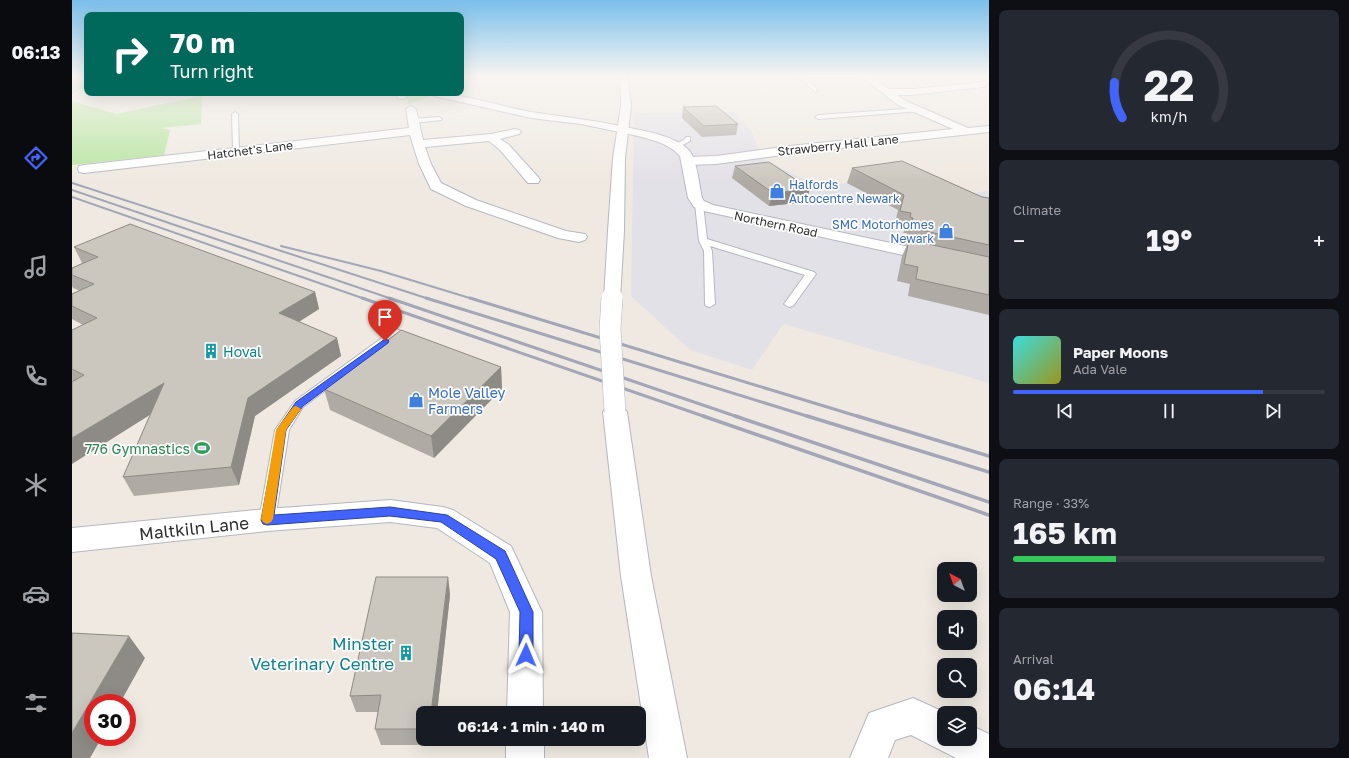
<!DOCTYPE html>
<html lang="en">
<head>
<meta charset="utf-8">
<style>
	:root { --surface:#171b24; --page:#242831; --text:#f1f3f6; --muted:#9ea1a6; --line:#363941; --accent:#4264fb }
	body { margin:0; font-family:"Golos Text",sans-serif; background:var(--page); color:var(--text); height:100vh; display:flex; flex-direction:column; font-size:15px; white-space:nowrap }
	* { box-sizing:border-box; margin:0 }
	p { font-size:13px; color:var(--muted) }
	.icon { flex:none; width:22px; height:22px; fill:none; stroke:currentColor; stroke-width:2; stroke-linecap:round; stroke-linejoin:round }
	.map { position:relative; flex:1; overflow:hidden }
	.side { display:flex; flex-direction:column; gap:10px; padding:10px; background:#0d0f14; width:360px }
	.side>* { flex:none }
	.guide { position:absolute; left:12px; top:12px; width:380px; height:84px; border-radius:8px; box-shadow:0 4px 16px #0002; background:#00695c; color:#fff; overflow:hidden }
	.needle { width:26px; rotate:319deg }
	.tools { position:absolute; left:865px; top:562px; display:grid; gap:8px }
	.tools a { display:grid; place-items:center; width:40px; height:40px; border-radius:8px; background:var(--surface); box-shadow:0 4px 16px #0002; font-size:20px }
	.speed { position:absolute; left:12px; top:694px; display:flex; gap:8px; font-size:20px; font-weight:700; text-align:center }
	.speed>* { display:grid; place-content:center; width:52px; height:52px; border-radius:50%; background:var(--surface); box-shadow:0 4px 16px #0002; line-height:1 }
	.speed .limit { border:6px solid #d22; background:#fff; color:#111 }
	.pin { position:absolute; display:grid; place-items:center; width:34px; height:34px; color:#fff; margin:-41px -17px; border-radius:50% 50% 50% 0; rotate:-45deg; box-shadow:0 0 4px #0007 }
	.pin .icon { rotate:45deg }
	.me { position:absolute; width:44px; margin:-22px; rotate:1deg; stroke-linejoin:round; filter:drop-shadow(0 0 3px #0008) }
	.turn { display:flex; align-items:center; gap:14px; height:84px; padding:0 20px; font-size:18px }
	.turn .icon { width:52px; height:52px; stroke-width:2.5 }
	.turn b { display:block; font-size:28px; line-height:34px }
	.big { font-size:30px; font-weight:700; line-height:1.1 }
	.side .tile { flex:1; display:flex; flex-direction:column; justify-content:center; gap:6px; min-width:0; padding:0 14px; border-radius:8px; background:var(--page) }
	.side .dial { align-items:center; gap:0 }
	.dial svg { height:104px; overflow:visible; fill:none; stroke:var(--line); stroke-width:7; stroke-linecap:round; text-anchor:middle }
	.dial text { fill:var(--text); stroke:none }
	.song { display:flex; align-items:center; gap:12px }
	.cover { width:48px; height:48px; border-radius:6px; background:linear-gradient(135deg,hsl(180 70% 55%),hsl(60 70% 35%)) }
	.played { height:4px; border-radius:2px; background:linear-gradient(90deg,var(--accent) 80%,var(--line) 80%) }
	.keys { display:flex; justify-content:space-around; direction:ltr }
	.heat { display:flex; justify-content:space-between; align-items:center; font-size:22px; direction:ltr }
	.charge { height:6px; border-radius:3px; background:linear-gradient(90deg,#34c759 33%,var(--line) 0) }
	.trip { position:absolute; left:344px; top:706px; width:230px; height:40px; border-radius:8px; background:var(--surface); box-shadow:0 4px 16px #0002; font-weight:700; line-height:40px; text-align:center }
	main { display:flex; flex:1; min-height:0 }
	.tabs { display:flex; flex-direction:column; width:72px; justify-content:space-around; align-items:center; background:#090b0e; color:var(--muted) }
	.tabs .icon { width:28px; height:28px }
	.tabs .current { color:var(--accent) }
	.tabs b { font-size:18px; color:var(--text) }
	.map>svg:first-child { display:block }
	.industrial { fill:#e3e1e8 }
	.green { fill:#b6e59e }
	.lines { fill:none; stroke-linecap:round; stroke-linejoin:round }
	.service-casing { stroke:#b4b7c1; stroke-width:2 }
	.minor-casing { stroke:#b4b7c1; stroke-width:2 }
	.tertiary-casing { stroke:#b4b7c1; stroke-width:2 }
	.secondary-casing { stroke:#b4b7c1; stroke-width:2 }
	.service { fill:#fff; fill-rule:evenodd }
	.minor { fill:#fff; fill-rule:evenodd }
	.tertiary { fill:#fff; fill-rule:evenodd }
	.secondary { fill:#fff; fill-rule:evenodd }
	.rail-far2 { stroke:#a3a6b8; stroke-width:2 }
	.rail-far1 { stroke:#a3a6b8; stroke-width:3 }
	.rail { stroke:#a3a6b8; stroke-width:3.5 }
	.secondary-bridge-far1-casing { stroke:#b4b7c1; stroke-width:18; stroke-linecap:butt }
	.secondary-bridge-casing { stroke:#b4b7c1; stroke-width:22; stroke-linecap:butt }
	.secondary-bridge-far1 { stroke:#fff; stroke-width:16 }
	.secondary-bridge { stroke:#fff; stroke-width:21 }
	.wall { fill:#afaba4 }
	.shaded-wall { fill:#8e8b86 }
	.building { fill:#cbc7bf; stroke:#8e8b86 }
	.route { fill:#4264fb; stroke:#2b41a3 }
	.slow { fill:#f59e0b }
	.labels { text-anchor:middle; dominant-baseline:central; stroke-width:3.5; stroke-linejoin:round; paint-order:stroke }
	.far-street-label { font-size:12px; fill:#2e2e2e; stroke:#fff }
	.far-shop-label { font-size:12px; fill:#366cbe; stroke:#fff; text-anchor:start }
	.culture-label { font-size:14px; fill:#0d838f; stroke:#fff; text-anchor:start }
	.shop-label { font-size:14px; fill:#366cbe; stroke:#fff; text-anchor:start }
	.leisure-label { font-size:14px; fill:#27864d; stroke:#fff; text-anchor:end }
	.near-street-label { font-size:17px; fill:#2e2e2e; stroke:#fff }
	.near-culture-label { font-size:17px; fill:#0d838f; stroke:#fff; text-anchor:end }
</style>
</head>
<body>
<main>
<nav class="tabs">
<b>06:13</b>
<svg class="icon current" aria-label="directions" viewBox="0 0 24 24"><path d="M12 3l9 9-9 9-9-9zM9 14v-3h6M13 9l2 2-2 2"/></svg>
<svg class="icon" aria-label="music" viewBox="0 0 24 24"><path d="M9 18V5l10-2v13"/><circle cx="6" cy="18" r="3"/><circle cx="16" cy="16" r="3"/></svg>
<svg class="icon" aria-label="phone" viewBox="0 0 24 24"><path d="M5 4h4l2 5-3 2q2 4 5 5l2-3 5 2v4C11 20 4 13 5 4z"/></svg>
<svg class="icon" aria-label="climate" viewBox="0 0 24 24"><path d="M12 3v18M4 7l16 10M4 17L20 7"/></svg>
<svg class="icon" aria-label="car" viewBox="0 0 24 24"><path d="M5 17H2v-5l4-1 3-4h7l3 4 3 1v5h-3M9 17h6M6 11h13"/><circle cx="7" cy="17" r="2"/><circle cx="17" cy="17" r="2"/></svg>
<svg class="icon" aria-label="filters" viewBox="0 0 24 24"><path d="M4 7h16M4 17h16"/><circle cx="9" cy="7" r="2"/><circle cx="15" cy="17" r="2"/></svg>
</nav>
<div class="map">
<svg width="917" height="758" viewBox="0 0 917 758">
	<rect width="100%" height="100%" fill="#efe9e1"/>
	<polygon class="industrial" points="662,112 679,131 691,159 747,187 839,173 886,195 917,191 917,383 711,324 680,370 618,350 559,296 562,113"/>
	<g class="green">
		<polygon points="0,76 15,76 15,86 0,94"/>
		<polygon points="333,93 348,93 357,97 337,104"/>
		<polygon points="130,96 129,124 89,128 98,130 92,155 0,165 0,101 44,114"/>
	</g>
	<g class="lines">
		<defs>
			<g id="service">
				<polygon points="726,76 795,76 793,77 732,77 745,89 745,91 743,92"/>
				<polygon points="847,108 849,109 849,111 746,119 743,117 746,115"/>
				<polygon points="163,112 166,114 167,151 164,153 161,151 160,114"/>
				<polygon points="367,117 370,119 369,120 341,123 338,121 341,119"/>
				<polygon points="614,137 618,137 618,141 605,148 601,148 601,146 613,139"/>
				<polygon points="624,202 627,202 631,204 635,239 742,272 744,274 721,306 717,307 712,304 733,275 638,246 640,251 643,304 638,307 634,306 633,304 632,251 627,241 623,204"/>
				<polygon points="325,329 330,332 329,334 231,407 217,430 203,520 200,524 195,526 190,524 187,520 203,430 223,401 321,330"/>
			</g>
			<g id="minor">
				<polygon points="789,76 799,76 817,89 840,89 914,82 916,84 914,86 911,87 840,95 825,95 834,101 896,128 917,126 917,132 718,154 644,164 615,165 611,164 609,161 611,158 615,157 644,156 718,146 881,129 826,105"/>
				<polygon points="323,93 333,93 334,97 332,99 326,99"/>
				<path d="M357,93C392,93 425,106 459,112C492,117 524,120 556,128L558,130L556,132L552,133L509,124L459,118L362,96Z"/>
				<polygon points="339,106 344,109 351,140 419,134 443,129 447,130 449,132 447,134 428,139 436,144 466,177 468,180 466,183 456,183 428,150 417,141 353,147 359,164 369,183 404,200 494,231 513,234 515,237 513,240 507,242 486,238 394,206 359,189 347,164 338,135 12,173 7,172 6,169 7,166 12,165 337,128 334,109"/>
				<polygon points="318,500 371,507 381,510 439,546 470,612 471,713 435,713 438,612 418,563 365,528 318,522 195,531 0,552 0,528 195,509"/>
				<rect x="434" y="739" width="38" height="19"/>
			</g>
			<g id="tertiary">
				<path d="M552,127C569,130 612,137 620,155C626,168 627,184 630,198L632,201L641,205L917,264V274L632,211L622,207L616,198L608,156C594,140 568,137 548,132L546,130L548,128Z"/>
				<polygon points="841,698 874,713 872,713 872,739 898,739 898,725 917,734 917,758 884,758 839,735 823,740 816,758 778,758 797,713"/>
			</g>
			<g id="secondary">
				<polygon points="548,76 556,76 559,106 553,158 552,231 550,234 544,236 538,234 536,231 541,158 549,106"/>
				<polygon points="543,404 551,406 555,412 579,576 615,758 577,758 549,576 531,412 535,406"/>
			</g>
		</defs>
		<use href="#service" class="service-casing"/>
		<use href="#minor" class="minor-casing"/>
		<use href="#tertiary" class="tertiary-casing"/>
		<use href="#secondary" class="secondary-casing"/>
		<use href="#service" class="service"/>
		<use href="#minor" class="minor"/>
		<use href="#tertiary" class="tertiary"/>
		<use href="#secondary" class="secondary"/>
		<g class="rail-far2">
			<polyline points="0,183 357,299"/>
			<polyline points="0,190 320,299"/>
			<polyline points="0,197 293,299"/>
			<polyline points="209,246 309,271 401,299"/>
		</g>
		<g class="rail-far1">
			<polyline points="290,298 634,417"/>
			<polyline points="317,298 666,417"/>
			<polyline points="354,298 738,417"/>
			<polyline points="398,298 788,417"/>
		</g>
		<g class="rail">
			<polyline points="631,416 917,515"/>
			<polyline points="663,416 917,502"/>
			<polyline points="735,416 917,472"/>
			<polyline points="785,416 917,456"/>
		</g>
		<defs>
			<polyline id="secondary-bridge-far1" points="540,299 544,231"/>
			<polyline id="secondary-bridge" points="540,298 538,329 543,412"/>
		</defs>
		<use href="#secondary-bridge-far1" class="secondary-bridge-far1-casing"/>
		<use href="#secondary-bridge" class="secondary-bridge-casing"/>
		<use href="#secondary-bridge-far1" class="secondary-bridge-far1"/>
		<use href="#secondary-bridge" class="secondary-bridge"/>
	</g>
	<g class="wall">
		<polygon points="611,107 666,124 664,135 630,137 610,118"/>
		<polygon points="663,166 734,202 697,206 660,178"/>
		<polygon points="780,168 917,198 917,315 836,296 838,284 825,281 830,256 835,245 833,244 835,233 831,233 833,229 822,227 826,210 775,183"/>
		<polygon points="2,247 243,292 247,309 227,322 265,338 269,356 183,416 167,485 62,496 51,477 78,415 0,381 0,330 11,325 0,319 0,294 8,291 1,288 0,286 0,268 10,263"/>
		<polygon points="429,367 430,389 362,458 258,410 252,389"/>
		<polygon points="376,577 378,595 365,713 351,713 351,739 362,739 361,745 309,745 303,729 306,712 284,712 278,696"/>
	</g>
	<g class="shaded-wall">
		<polygon points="738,189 734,202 697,206 701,193"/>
		<polygon points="243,292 247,309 212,331 207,313"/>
		<polygon points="265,338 269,356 183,416 167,485 159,467 176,398"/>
		<polygon points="429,367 430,389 362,458 359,436"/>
		<polygon points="92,383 100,401 0,464 0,438"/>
		<polygon points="376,577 378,595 365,713 359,713"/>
		<polygon points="57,636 73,658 48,703 21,703 21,737 30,737 18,758 0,758 0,733"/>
		<polygon points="360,739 362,739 361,745"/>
	</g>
	<g class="building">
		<polygon points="644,106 666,124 632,126 611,107"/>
		<polygon points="830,161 910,197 917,198 917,245 839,228 841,218 838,217 839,213 828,211 832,195 780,168"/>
		<polygon points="697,162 738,189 701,193 663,166"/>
		<polygon points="58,224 243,292 207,313 265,338 176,398 159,467 51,477 92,383 0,438 0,382 12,375 0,369 0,330 25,318 0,306 0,294 22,284 0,275 0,268 26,257 2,247"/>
		<polygon points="837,240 917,257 917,295 844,279 846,267 832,264"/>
		<polygon points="329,330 429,367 359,436 252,389"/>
		<polygon points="304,577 376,577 359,713 351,713 351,729 303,729 309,695 278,696"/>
		<polygon points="0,633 57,636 0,733"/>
	</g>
	<linearGradient id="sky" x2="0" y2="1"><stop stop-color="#7abfeb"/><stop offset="0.42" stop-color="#f8f5f2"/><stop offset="1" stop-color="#f8f5f2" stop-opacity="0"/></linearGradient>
	<rect width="917" height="182" fill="url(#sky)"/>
	<polygon class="route" points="313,339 316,340 317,341 316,343 231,406 214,430 202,515 318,507 375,515 433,551 461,612 461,655 459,660 454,662 449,660 447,655 448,612 424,559 369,522 318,516 195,525 191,524 189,520 206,428 224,402"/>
	<polygon class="slow" points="224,406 229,409 214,430 201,519 199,522 195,524 191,522 189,519 204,430 221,407"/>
	<defs>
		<symbol id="shop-bare" viewBox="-9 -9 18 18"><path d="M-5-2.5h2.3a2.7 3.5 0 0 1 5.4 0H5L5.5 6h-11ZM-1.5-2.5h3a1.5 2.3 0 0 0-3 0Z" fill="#3f7fe0" stroke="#fff" stroke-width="2.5" paint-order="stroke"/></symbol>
		<symbol id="building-bare" viewBox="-9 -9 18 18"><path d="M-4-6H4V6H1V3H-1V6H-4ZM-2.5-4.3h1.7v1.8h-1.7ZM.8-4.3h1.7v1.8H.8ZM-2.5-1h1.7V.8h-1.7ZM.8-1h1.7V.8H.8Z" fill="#0f9aa8" stroke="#fff" stroke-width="2.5" paint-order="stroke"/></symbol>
		<symbol id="stadium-bare" viewBox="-9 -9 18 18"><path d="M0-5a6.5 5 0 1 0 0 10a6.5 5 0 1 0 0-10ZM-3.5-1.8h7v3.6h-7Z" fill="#2e9e5b" stroke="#fff" stroke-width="2.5" paint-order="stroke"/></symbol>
	</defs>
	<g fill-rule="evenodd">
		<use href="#shop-bare" x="694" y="180" width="22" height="22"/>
		<use href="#shop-bare" x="863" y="220" width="22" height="22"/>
		<use href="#building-bare" x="128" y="340" width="22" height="22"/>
		<use href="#shop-bare" x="333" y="389" width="22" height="22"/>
		<use href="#stadium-bare" x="119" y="437" width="22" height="22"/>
		<use href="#building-bare" x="323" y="642" width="22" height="22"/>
	</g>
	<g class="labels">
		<g class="far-street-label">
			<text transform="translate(766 145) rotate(-6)">Strawberry Hall Lane</text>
			<text transform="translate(178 150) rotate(-7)">Hatchet's Lane</text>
			<text transform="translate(704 224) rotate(12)">Northern Road</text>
		</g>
		<g class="far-shop-label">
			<text x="717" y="184">Halfords<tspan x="717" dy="14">Autocentre Newark</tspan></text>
			<text x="862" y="224" text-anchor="end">SMC Motorhomes<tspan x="862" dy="14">Newark</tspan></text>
		</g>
		<g class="culture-label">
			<text x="151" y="351">Hoval</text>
		</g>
		<g class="shop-label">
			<text x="356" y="392">Mole Valley<tspan x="356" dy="16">Farmers</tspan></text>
		</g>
		<g class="leisure-label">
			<text x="118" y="448">776 Gymnastics</text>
		</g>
		<g class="near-street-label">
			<text transform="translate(122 528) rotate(-6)">Maltkiln Lane</text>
		</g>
		<g class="near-culture-label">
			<text x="322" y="643">Minster<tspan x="322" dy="20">Veterinary Centre</tspan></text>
		</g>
	</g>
</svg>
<div class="tools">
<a><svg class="needle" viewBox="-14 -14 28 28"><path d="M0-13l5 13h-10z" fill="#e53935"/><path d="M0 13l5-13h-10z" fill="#9ea1a6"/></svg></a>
<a><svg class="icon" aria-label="sound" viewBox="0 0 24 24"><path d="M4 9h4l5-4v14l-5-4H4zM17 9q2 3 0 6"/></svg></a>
<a><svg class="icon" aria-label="search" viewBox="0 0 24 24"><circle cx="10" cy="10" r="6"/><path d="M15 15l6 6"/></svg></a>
<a><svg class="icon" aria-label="layers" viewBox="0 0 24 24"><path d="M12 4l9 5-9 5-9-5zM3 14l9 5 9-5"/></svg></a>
</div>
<div class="speed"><div class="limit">30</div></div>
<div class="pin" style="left:313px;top:341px;background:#d93025"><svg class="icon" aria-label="arrive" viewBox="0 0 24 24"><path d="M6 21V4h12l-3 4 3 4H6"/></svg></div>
<svg class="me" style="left:454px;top:655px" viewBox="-20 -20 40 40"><path d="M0-17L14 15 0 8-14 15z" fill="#4264fb" stroke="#fff" stroke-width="4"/></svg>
<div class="trip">06:14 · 1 min · 140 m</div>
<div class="guide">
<div class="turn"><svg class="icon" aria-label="right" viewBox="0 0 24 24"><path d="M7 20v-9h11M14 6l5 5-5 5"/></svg><div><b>70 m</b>Turn right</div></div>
</div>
</div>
<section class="side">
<div class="tile dial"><svg viewBox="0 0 100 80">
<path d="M14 69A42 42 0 1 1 86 69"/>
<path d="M14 69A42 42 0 0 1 8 42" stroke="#4264fb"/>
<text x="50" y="56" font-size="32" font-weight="700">22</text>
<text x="50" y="72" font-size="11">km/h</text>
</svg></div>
<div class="tile"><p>Climate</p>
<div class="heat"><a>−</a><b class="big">19°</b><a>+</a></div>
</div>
<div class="tile">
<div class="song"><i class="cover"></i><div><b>Paper Moons</b><p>Ada Vale</p></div></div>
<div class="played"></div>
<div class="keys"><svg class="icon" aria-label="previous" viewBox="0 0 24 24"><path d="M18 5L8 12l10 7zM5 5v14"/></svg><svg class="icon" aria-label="pause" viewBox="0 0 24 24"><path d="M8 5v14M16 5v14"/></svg><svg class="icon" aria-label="next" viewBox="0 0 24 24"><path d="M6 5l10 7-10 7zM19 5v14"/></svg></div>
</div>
<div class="tile"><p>Range · 33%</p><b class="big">165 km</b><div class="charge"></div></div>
<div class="tile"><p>Arrival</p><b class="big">06:14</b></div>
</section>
</main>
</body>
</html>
